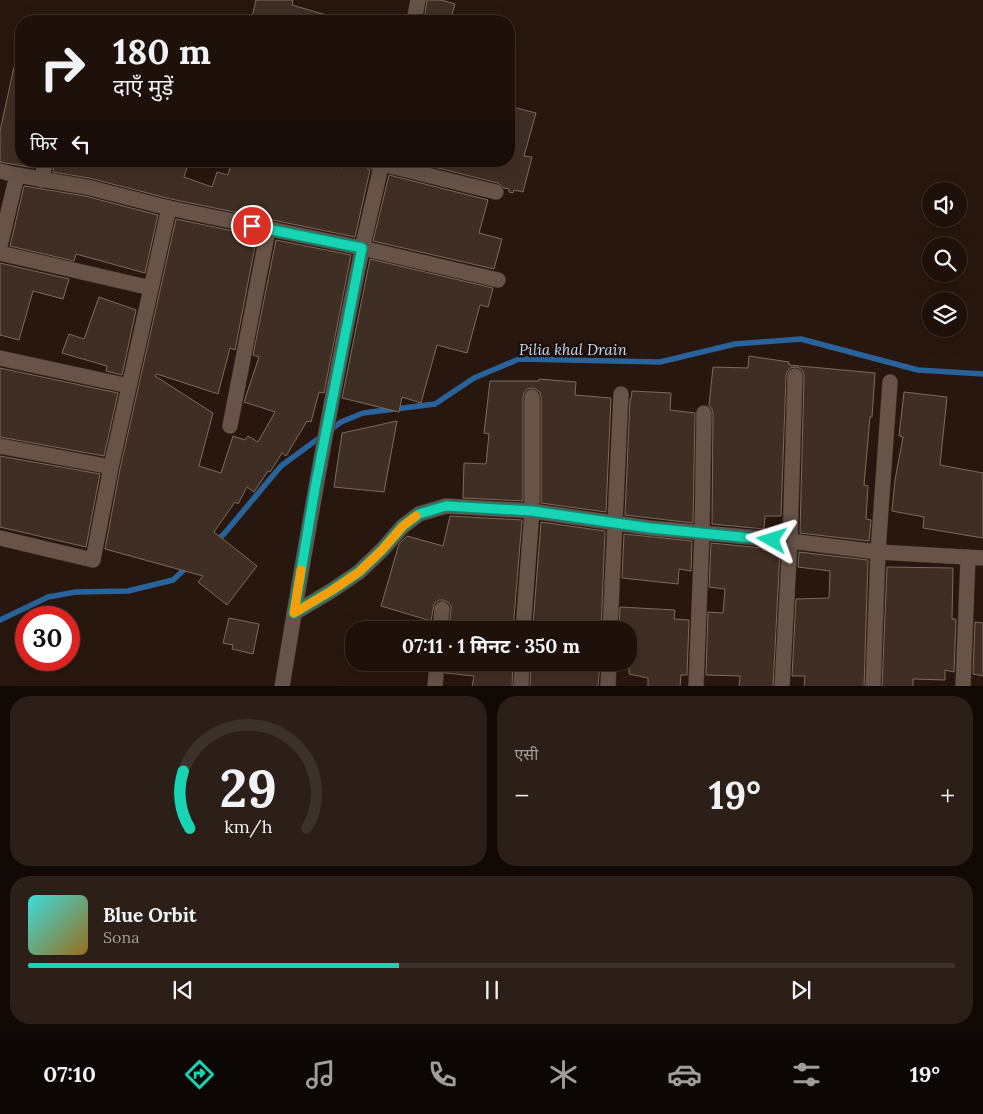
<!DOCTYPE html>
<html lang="hi">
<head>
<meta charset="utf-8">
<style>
	:root { --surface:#1e110a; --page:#2b1f18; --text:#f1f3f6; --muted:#a19d9c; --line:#3c312b; --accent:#17d5b2 }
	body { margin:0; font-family:Lora,"Noto Sans Devanagari",serif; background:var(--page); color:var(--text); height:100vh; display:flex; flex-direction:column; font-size:19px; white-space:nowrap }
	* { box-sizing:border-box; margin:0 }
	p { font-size:16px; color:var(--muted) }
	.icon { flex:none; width:28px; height:28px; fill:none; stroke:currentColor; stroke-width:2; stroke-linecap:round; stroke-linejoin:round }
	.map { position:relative; height:686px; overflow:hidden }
	.details { display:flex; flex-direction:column; gap:10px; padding:10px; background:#100906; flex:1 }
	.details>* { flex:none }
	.hud { position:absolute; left:15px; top:15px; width:500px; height:152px; border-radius:20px; box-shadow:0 5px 20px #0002,0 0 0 1px var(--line); background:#1e110a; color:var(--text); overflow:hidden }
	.controls { position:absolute; left:922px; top:182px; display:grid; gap:10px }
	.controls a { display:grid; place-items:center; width:45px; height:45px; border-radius:50%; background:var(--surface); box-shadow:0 5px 20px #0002,0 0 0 1px var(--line); font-size:25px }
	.speed { position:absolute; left:15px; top:606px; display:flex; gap:10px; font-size:25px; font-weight:700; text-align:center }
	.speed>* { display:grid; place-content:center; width:65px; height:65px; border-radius:50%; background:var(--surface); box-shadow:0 5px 20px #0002,0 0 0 1px var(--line); line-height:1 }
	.speed .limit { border:8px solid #d22; background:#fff; color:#111 }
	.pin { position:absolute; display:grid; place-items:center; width:42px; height:42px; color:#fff; margin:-21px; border:2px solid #fff; border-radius:50%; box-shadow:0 1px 5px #0007 }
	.me { position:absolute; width:55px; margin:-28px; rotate:276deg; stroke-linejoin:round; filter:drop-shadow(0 0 4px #0008) }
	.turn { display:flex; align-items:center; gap:18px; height:105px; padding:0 15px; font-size:22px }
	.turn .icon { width:65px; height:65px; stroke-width:2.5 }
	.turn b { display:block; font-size:35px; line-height:42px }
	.then { display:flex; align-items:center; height:48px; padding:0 15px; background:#0003; gap:10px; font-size:19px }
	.big { font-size:38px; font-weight:700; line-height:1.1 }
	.details .tile { flex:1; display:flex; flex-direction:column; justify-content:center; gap:8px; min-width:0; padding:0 18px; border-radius:20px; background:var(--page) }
	.details .dial { align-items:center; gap:0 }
	.dial svg { height:130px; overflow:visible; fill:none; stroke:var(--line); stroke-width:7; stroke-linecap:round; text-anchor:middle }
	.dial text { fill:var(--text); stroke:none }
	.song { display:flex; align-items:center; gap:15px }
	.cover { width:60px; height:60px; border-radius:8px; background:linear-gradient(135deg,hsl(180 70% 55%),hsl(40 70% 35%)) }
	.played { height:5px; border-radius:2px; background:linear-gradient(90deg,var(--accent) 40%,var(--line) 40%) }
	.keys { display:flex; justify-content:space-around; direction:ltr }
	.heat { display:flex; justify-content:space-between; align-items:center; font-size:28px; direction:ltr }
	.details .tiles { flex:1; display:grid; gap:10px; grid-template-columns:1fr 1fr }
	.tile:last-child { grid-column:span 2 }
	.trip { position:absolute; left:345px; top:621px; width:292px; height:50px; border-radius:20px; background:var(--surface); box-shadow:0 5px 20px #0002,0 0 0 1px var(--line); font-weight:700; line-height:50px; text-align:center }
	.menu { display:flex; height:80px; justify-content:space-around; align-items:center; background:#0c0704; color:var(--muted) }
	.menu .icon { width:35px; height:35px }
	.menu .selected { color:var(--accent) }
	.menu b { font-size:22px; color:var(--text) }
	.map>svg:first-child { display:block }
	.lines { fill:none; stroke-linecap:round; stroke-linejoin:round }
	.stream { stroke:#28639b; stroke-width:5.5 }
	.building { fill:#3f2e23; stroke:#7e6a5d }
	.minor-casing { stroke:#3c302c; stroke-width:16 }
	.minor { stroke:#675348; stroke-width:15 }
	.route-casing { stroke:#0f8a74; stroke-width:12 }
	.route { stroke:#17d5b2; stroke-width:9 }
	.slow { stroke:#f59e0b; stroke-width:9 }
	.labels { text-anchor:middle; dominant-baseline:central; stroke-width:5; stroke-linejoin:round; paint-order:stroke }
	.water-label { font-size:15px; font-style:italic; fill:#bddbfb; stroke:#1e0e06 }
</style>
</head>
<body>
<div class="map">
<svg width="983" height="687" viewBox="0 0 983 687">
	<rect width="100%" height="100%" fill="#28170e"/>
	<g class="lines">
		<g class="stream">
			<polyline points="215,542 224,534 281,466 341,422 363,413 435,404 474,378 519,359 660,362 735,344 801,339 918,370 983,374"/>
			<polyline points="0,620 48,597 76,592 128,591 173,580 187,567"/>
		</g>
	</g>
	<g class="building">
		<polygon points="256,0 293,0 292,5 333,17 332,21 251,21"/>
		<polygon points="427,0 441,0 455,4 450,21 424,21"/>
		<polygon points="14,67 21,68 21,161 35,161 34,168 0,162 0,131"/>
		<polygon points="509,106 536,113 524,156 532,157 523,192 514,190 513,193 509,192 509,189 504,188 498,183 410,161 509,161"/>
		<polygon points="54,161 189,161 184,177 212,187 217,172 228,175 232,161 318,161 342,168 342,161 365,161 365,165 367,168 370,170 355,237 171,199 89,178 53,172"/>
		<polygon points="389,175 488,200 479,233 502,239 494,269 373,241"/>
		<polygon points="24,186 85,196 158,215 145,273 76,254 74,261 10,246"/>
		<polygon points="176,219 257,236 235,350 230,348 218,394 157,374 155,376 213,413 199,466 221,473 233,436 245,440 248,436 258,442 275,412 244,402 259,357 253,355 276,240 351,255 324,393 319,392 311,422 307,421 286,456 282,453 270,472 268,471 254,492 247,487 238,504 235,502 214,532 257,566 227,605 198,582 203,576 105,549 120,469"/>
		<polygon points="370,259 493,288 488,307 480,305 467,353 437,345 421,403 402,397 399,412 342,398"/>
		<polygon points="0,263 69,279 63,299 33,291 19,340 0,335"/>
		<polygon points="99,297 136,310 122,375 106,371 107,366 62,353 69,334 84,339"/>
		<polygon points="749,356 789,362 789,365 875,373 872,417 870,417 864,485 868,486 866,519 871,520 869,541 800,533 804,376 803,371 799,368 796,367 790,368 787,372 786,376 781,516 765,516 764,529 712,524 713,413 712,409 709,405 713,367 748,368"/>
		<polygon points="0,368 118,393 104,456 0,437"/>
		<polygon points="539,379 576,382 575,395 611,398 606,512 541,503 541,397 540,392 536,389 532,388 527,389 524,393 523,397 523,501 463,498 464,463 486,464 489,434 484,433 490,381 539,381"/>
		<polygon points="632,391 671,393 670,410 695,413 693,523 625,515 630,399 631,399"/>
		<polygon points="904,392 947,397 940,465 983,473 983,538 923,528 924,517 892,511 895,480 903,437 899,436"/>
		<polygon points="397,421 384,492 334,487 342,433"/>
		<polygon points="0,456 100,474 86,547 0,527"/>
		<polygon points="450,516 522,520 513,630 449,630 451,610 451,606 448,602 443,600 439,600 434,604 431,621 381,606 399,544 407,536 443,546"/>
		<polygon points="541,522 605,531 601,630 568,630 568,625 533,625"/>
		<polygon points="624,534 692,541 691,571 679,569 678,584 622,578"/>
		<polygon points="711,543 763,548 763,550 780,551 773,687 739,687 740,676 706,675 708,612 723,613 725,589 709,587"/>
		<polygon points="799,552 868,560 864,687 804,687 805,676 792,676 796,599 829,598 830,571 798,567"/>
		<polygon points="887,567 953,568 952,619 956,619 954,672 945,670 945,680 913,679 913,687 882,687"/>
		<polygon points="620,607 675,610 674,619 689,620 687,675 681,675 680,687 648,687 648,678 629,674 629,630 619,630"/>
		<polygon points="229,618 259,624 253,654 232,649 233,645 223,643"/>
		<polygon points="975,622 983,623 983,676 973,674"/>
		<polygon points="446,662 513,662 512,687 472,687 474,676 445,673"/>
		<polygon points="531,662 600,662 598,687 530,687"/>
	</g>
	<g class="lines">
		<defs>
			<g id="minor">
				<polyline points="414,21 418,0"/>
				<polyline points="374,162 496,192"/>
				<polyline points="0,171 17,175"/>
				<polyline points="42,180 45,161"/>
				<polyline points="0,246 17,175 87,187 169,208 362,248 498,280"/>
				<polyline points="0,253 151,288"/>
				<polyline points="0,358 129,386"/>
				<polyline points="230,426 268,230"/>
				<polyline points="0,446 111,467"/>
				<polyline points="0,538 93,560 111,467 169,208"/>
				<polyline points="294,613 331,591 359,572 382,550 403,526 419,514 446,506 532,511 532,397"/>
				<polyline points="440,630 442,609"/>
				<polyline points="523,630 532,511 650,528 790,541 878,552 983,558"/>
				<polyline points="610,630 621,394"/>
				<path d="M282,687C306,540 331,395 362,250C368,220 376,191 382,161"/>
				<polyline points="435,687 437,662"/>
				<polyline points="521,687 522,662"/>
				<polyline points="608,687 609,662"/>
				<polyline points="696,687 702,533 704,413"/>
				<polyline points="782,687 790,541 795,376"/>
				<polyline points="873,687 878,552 890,382"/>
				<polyline points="963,687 968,557"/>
			</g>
		</defs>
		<use href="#minor" class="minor-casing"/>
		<use href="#minor" class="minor"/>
	</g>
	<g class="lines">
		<defs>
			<polyline id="route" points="252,226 362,248 315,488 294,613 331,591 359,572 382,550 403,526 419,514 446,506 532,511 650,528 772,540"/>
		</defs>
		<use href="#route" class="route-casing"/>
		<use href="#route" class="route"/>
		<polyline class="slow" points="301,570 294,613 331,591 359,572 382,550 403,526 416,516"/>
	</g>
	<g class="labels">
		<g class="water-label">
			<text x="573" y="349">Pilia khal Drain</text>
		</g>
	</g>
</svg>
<div class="controls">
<a><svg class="icon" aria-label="sound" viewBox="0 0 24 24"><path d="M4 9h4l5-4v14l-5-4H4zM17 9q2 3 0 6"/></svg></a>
<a><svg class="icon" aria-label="search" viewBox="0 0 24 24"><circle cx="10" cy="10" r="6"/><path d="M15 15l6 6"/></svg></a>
<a><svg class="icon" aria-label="layers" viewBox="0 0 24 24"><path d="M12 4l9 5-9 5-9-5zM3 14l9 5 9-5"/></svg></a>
</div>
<div class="speed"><div class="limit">30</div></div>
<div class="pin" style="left:252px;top:226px;background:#d93025"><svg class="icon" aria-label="arrive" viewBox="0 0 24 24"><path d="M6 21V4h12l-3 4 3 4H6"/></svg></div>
<svg class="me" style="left:772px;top:540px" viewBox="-20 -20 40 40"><path d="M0-17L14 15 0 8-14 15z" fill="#17d5b2" stroke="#fff" stroke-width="4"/></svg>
<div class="trip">07:11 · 1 मिनट · 350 m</div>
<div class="hud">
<div class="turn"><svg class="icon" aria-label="right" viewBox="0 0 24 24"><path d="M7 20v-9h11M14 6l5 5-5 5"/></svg><div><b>180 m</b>दाएँ मुड़ें</div></div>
<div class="then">फिर<svg class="icon" aria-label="left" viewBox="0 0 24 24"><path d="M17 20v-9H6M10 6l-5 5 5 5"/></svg></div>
</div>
</div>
<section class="details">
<div class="tiles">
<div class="tile dial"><svg viewBox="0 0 100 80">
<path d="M14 69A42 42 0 1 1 86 69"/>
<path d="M14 69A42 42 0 0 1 10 34" stroke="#17d5b2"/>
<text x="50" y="56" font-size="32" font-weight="700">29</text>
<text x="50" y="72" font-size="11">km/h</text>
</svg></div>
<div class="tile"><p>एसी</p>
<div class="heat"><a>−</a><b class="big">19°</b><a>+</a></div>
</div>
<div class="tile">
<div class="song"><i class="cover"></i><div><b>Blue Orbit</b><p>Sona</p></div></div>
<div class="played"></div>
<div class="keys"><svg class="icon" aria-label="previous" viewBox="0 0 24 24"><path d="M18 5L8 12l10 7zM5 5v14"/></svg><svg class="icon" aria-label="pause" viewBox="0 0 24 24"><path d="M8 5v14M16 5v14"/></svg><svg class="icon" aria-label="next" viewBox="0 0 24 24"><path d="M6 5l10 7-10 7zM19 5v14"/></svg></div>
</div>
</div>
</section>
<nav class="menu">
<b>07:10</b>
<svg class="icon selected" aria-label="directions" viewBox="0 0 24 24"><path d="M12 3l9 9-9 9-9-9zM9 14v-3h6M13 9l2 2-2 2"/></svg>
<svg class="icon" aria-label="music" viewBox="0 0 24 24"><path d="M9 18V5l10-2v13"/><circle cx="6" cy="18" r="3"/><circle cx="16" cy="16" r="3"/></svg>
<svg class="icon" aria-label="phone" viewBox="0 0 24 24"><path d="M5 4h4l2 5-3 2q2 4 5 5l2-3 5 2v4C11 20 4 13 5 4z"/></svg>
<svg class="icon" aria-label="climate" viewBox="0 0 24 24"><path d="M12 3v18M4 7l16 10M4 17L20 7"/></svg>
<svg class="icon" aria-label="car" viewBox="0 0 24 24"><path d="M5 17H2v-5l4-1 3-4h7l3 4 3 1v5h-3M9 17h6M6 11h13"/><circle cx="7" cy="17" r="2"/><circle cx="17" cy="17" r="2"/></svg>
<svg class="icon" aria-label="filters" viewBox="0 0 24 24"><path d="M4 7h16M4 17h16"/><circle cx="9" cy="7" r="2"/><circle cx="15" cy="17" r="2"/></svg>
<b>19°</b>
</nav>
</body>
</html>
